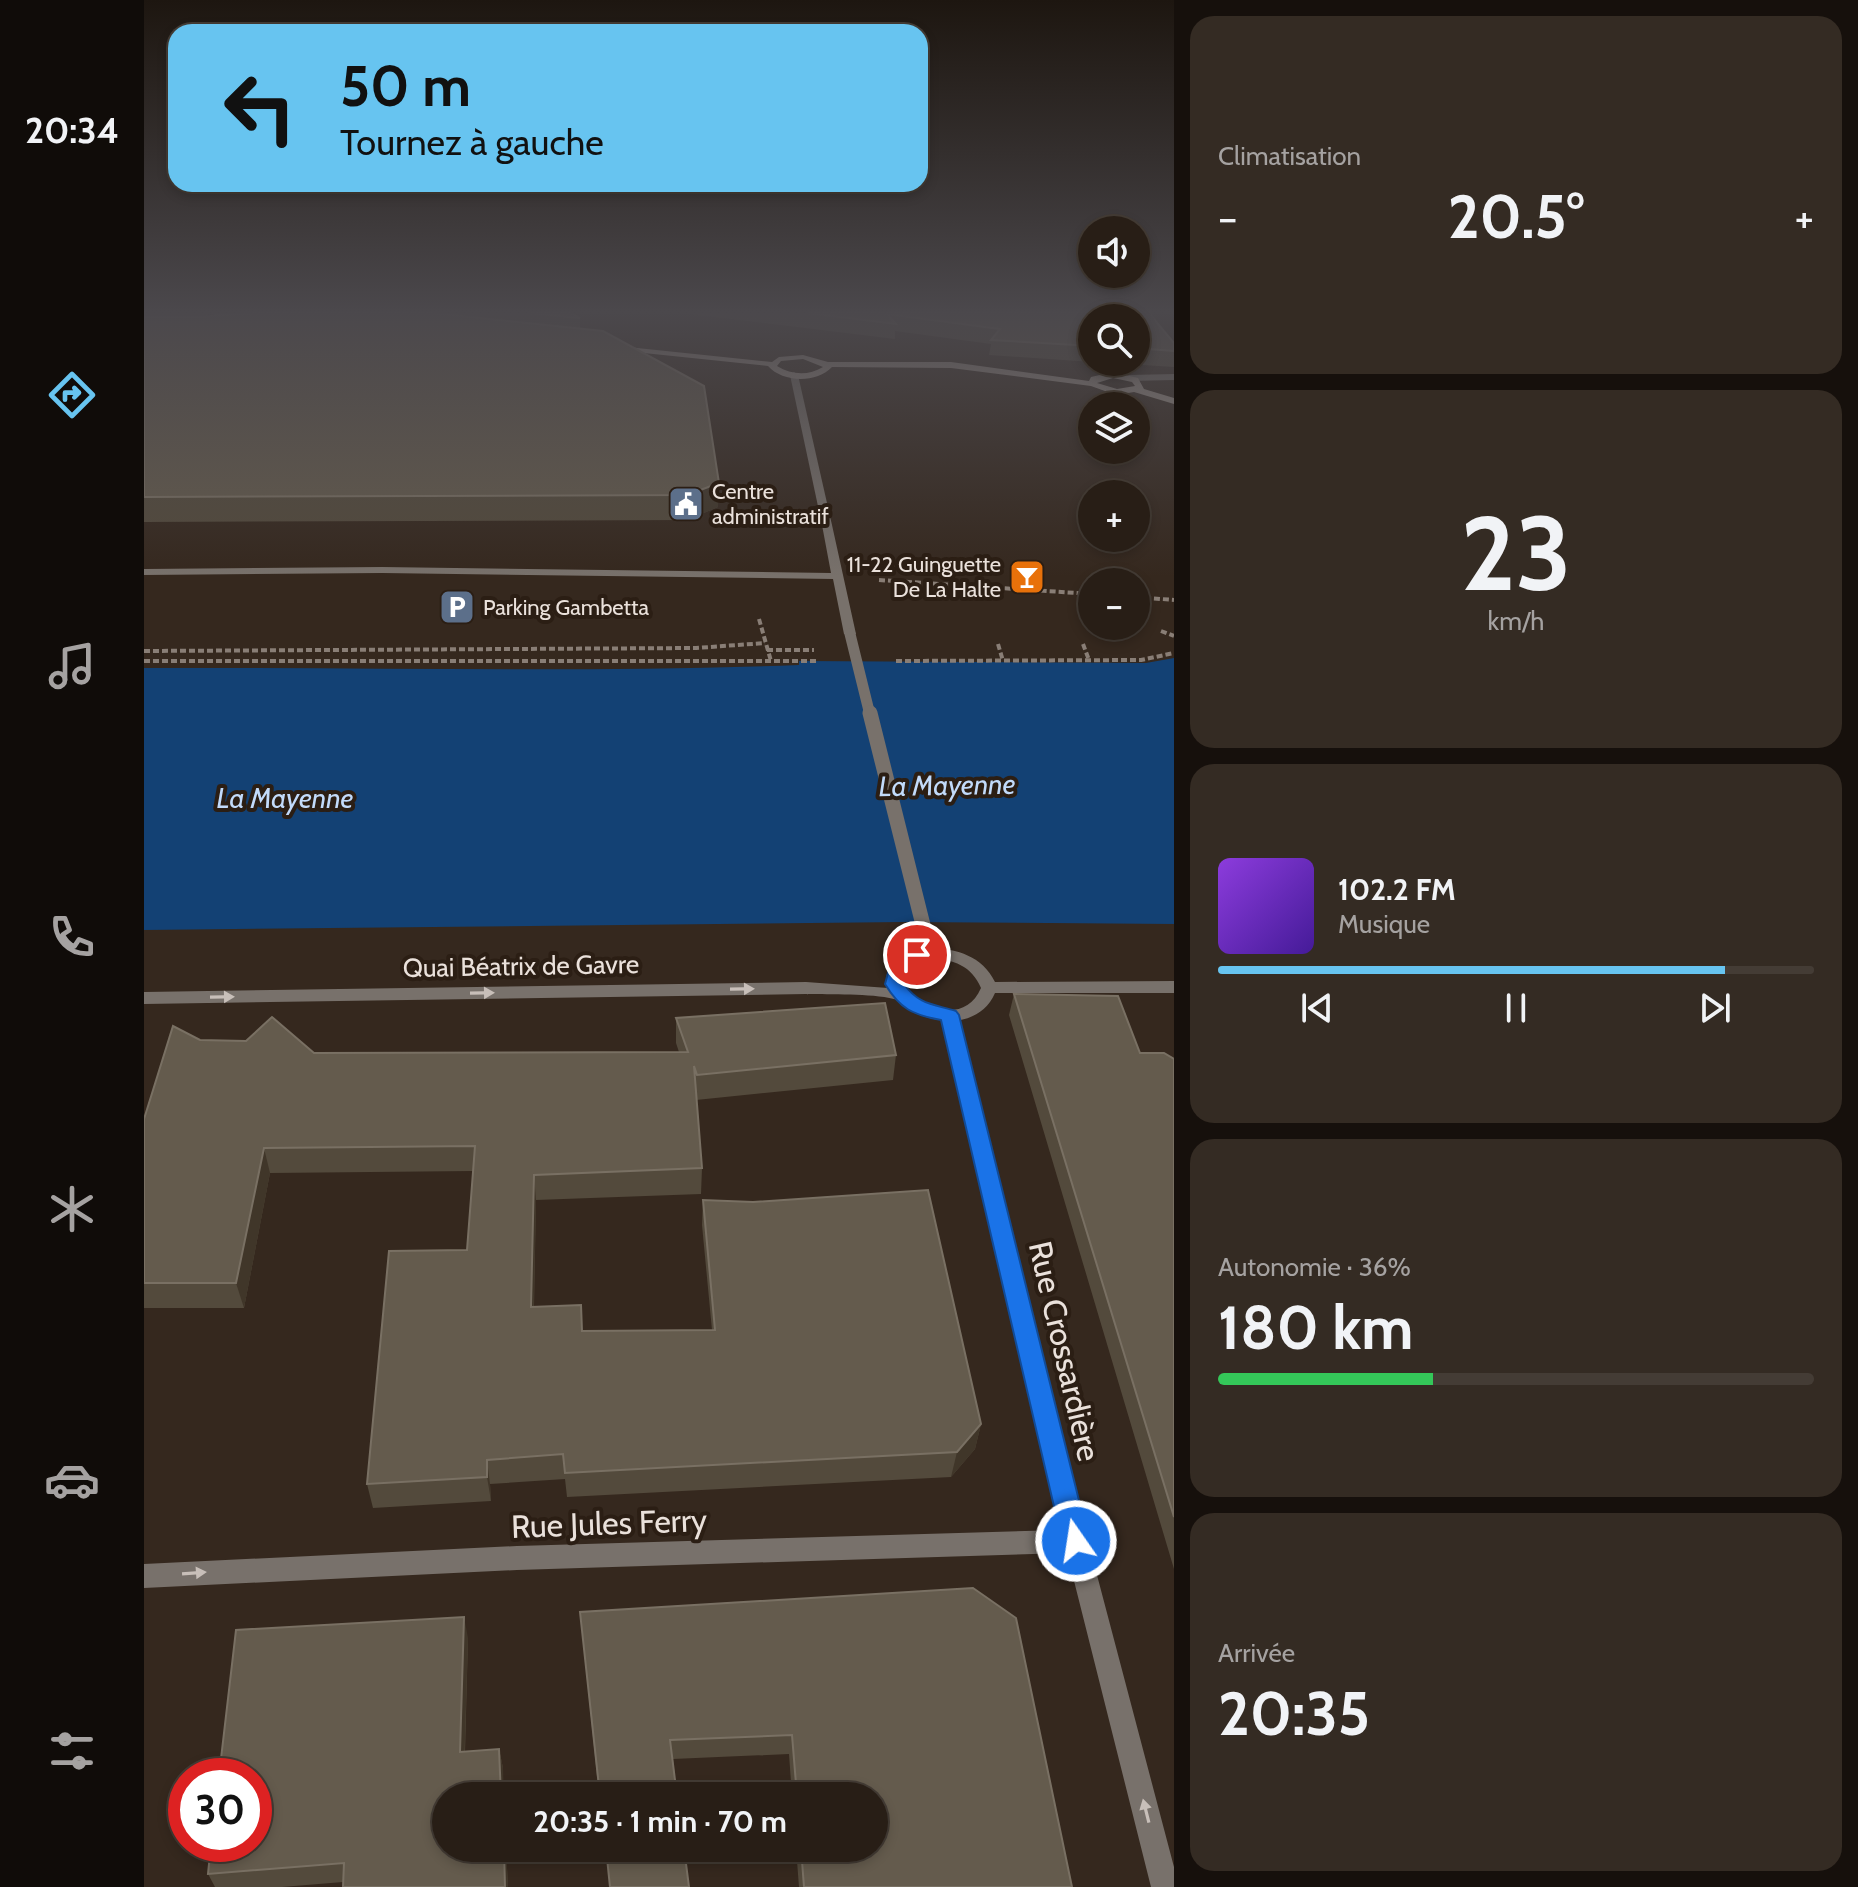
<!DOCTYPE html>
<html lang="fr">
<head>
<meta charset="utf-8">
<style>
	:root { --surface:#281e16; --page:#342b23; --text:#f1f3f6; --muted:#a5a2a1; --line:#443c35; --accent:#67c4f0 }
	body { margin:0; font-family:Cabin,sans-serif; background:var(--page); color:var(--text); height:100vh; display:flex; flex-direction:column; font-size:30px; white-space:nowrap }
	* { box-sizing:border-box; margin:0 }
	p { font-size:26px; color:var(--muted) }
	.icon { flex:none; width:44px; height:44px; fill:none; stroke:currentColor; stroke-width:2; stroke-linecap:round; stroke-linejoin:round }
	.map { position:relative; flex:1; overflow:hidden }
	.drawer { display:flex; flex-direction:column; gap:16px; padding:16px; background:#16100c; width:684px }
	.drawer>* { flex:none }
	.guide { position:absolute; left:24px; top:24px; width:760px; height:168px; border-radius:24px; box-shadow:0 4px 12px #0003,0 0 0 2px var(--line); background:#67c4f0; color:#111; overflow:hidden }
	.buttons { position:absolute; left:934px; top:216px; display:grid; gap:16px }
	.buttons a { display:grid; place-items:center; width:72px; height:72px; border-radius:50%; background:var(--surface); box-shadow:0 4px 12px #0003,0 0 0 2px var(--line); font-size:40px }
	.speed { position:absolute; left:24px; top:1758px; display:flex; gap:16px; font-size:40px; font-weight:700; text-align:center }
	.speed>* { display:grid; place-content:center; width:104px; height:104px; border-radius:50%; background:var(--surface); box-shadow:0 4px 12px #0003,0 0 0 2px var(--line); line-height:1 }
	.speed .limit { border:12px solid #d22; background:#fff; color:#111 }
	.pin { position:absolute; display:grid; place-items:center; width:68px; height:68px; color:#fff; margin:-34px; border:4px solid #fff; border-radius:50%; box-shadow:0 2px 8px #0007 }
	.me { position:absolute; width:88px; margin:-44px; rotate:347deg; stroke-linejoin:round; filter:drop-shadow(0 0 6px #0008) }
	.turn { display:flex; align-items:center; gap:28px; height:168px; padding:0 40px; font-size:36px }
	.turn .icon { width:104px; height:104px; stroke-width:2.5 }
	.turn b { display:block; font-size:56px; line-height:68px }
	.big { font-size:60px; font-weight:700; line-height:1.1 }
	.drawer .tile { flex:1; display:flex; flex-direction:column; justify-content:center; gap:12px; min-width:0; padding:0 28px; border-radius:24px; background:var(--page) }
	.drawer .dial { align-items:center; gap:0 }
	.dial b { font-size:104px; line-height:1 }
	.song { display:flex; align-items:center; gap:24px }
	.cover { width:96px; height:96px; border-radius:12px; background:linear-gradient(135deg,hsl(270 70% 55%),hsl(260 70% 35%)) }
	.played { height:8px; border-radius:4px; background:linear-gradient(90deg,var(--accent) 85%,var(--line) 85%) }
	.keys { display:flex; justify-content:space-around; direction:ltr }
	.heat { display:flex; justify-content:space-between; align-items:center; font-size:44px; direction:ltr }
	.charge { height:12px; border-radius:6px; background:linear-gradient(90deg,#34c759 36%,var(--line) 0) }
	.trip { position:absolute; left:288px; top:1782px; width:456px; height:80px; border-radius:40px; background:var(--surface); box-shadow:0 4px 12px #0003,0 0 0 2px var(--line); font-weight:700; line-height:80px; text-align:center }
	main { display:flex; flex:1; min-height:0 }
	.tabs { display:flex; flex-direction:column; width:144px; justify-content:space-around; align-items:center; background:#100c09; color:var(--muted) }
	.tabs .icon { width:56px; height:56px }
	.tabs .active { color:var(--accent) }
	.tabs b { font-size:36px; color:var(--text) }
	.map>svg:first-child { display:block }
	.water { fill:#134174 }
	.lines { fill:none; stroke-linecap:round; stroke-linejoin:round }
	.path { stroke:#897e76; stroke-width:4; stroke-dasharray:6 3; stroke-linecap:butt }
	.service { fill:#78716b; fill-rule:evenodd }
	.minor { fill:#78716b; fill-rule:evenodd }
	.tertiary { fill:#78716b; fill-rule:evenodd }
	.secondary { fill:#a49990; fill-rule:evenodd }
	.tertiary-bridge-far1 { stroke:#78716b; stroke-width:11 }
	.tertiary-bridge { stroke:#78716b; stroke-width:15 }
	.wall { fill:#534a3c }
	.shaded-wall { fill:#403629 }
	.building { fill:#645b4d; stroke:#797063; stroke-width:2 }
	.oneway { fill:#c8bfb9 }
	.route { fill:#1a73e8; stroke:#114b97; stroke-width:2 }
	.labels { text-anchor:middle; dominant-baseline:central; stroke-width:8; stroke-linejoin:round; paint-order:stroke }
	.far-poi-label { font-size:22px; fill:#eae1db; stroke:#2b1e14; text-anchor:start }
	.street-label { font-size:26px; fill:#eae1db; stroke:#2b1e14 }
	.water-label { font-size:28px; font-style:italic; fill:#c2dbfb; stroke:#2b1e14 }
	.near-street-label { font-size:32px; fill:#eae1db; stroke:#2b1e14 }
</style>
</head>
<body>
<main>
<nav class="tabs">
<b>20:34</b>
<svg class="icon active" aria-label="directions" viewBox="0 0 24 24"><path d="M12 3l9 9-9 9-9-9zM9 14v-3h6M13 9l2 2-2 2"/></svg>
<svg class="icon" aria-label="music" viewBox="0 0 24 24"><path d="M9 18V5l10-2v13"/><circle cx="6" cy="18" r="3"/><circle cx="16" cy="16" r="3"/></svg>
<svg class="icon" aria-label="phone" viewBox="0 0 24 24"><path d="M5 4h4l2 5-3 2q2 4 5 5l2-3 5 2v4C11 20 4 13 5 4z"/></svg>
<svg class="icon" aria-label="climate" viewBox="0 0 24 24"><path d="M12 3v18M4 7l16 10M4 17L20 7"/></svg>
<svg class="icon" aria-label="car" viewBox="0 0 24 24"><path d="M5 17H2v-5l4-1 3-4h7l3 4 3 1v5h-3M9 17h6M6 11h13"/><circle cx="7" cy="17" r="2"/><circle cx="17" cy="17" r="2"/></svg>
<svg class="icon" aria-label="filters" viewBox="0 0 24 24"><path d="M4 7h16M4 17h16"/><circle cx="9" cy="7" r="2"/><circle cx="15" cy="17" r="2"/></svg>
</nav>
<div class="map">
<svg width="1030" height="1887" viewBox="0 0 1030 1887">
	<rect width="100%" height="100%" fill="#35281e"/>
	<path class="water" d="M1030,658V924L760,922L0,930V668C218,667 437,673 655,665V661L1002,663Z"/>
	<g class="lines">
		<g class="path">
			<polyline points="735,580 948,594"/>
			<polyline points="992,597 1030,600"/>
			<polyline points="615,619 627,661"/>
			<polyline points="1017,631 1030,636"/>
			<polyline points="854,644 859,661"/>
			<polyline points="939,644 945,660"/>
			<polyline points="623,650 670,650"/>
			<polyline points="0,651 552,648 621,643"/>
			<polyline points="0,661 674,661"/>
			<polyline points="752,661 997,660 1030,653"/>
		</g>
		<polygon class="service" points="62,313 81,313 100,318 96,320"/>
		<g class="minor">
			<polygon points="1030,374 1030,380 985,381 981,378 985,375"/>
			<polygon points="683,522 688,525 712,634 706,638 700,634 689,579 238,573 0,575 0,569 238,567 687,573 678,525"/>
			<polygon points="806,1009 814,1015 944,1541 1030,1867 1030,1887 1007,1887 923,1553 373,1570 0,1588 0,1564 373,1546 917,1530 798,1015"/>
		</g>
		<g class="tertiary">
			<polygon points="650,372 654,375 688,525 683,528 678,525 646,375"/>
			<path d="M786,948C814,949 838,956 851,982L1030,981V993H851C838,1023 804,1026 776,1015C767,1011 759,1001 750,999C726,993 687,995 662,994L0,1004V992L662,982L744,988C735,962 766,951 786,948ZM786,958C809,959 828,966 837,988C821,1025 777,1010 758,984L762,969L772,962Z"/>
		</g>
		<path class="secondary" d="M474,346L628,362L635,357L659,355L684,362H807L945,381L947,377L969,372L994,378L1000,389L1030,398V404L990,392L972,395L947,386L807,368L688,367C673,383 639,383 624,366L471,350ZM659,359L679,367C664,376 648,375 633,366L637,361ZM969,378L988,382L991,386L973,389L953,383Z"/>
		<polyline class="tertiary-bridge-far1" points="706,634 726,715"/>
		<polyline class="tertiary-bridge" points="726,713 786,953"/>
	</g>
	<g class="wall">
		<polygon points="0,313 64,313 65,317 97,314 94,313 427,313 436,318 436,328 574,507 543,520 0,522"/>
		<polygon points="538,313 1005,313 1030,343 1030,367 951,362 992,362 992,318 948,318 948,362 845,355 847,344 751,331 751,339"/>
		<polygon points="870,994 996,1053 1030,1059 1030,1569 865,1015"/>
		<polygon points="532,1018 752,1055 749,1080 552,1100 558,1168 557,1194 392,1200 390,1307 439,1331 568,1330 558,1225 559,1200 837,1424 831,1449 807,1477 423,1497 421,1479 346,1484 347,1501 229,1508 223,1484 323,1250 329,1171 126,1173 100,1308 0,1308 0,1119 56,1040 170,1053 535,1052 532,1043"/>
		<polygon points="436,1612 928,1887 655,1887 652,1848 730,1848 730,1796 648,1796 645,1754 529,1759 533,1796 455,1796"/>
		<polygon points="324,1638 321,1752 355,1749 359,1768 302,1848 362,1848 364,1887 199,1882 138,1887 71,1887 64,1874"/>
	</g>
	<g class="shaded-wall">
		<polygon points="575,483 574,507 543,520 543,495"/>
		<polygon points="120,1148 126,1173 100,1308 92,1283"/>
		<polygon points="390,1175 392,1200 389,1332 387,1307"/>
		<polygon points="837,1424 831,1449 807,1477 813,1452"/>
		<polygon points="343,1460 346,1484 347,1501 343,1477"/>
		<polygon points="320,1617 324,1638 320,1771 316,1752"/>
		<polygon points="355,1749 359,1768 360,1796 357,1796"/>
		<polygon points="360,1848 362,1848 364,1887 361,1887"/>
	</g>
	<g class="building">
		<polygon points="108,313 289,313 459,331 560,386 575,483 543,495 0,497 0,317 55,317"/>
		<polygon points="387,313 427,313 436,318"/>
		<polygon points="664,313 1005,313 1030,343 1030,351 992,348 992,318 948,318 948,346 847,340 856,329 743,314 752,324"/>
		<polygon points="870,994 974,996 996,1053 1020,1053 1030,1059 1030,1517"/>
		<polygon points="741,1003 752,1055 553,1075 550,1066 558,1168 390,1175 387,1307 437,1305 438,1331 571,1330 559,1200 609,1202 784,1190 837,1424 813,1452 421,1473 419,1454 343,1460 343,1477 223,1484 245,1251 323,1250 331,1146 120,1148 92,1283 0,1283 0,1119 29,1026 56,1040 102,1041 128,1017 170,1053 544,1052 532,1018"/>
		<polygon points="829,1588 872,1618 928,1887 660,1887 657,1848 730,1848 730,1796 653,1796 648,1735 526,1740 533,1796 456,1796 436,1612"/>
		<polygon points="320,1617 316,1752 355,1749 357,1796 302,1796 302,1848 360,1848 361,1887 199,1887 200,1863 64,1874 67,1844 110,1844 110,1776 75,1776 92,1630"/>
		<polygon points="462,1848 540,1848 545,1887 466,1887"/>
	</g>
	<defs><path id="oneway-solid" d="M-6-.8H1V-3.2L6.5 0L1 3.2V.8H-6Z" transform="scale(2)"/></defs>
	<g class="oneway">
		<use href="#oneway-solid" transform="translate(598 989) rotate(-1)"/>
		<use href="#oneway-solid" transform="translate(338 993) rotate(-1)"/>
		<use href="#oneway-solid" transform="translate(78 997) rotate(-1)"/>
		<use href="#oneway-solid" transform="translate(50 1573) rotate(-4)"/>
		<use href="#oneway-solid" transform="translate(1002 1811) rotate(-104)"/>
	</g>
	<linearGradient id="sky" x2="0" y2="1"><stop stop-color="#1d1610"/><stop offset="0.54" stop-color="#4b484c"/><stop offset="1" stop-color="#4b484c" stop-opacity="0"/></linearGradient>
	<rect width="1030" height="577" fill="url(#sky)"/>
	<path class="route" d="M773,949L782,955L762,970L760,984C775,1005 789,1004 812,1011L815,1015L945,1541L941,1550L932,1554L922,1550L918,1541L797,1020C769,1015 756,1009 741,984L747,962Z"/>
	<defs>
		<symbol id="civic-square" viewBox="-11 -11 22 22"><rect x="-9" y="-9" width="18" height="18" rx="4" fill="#5c6f8a" stroke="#2b1e14"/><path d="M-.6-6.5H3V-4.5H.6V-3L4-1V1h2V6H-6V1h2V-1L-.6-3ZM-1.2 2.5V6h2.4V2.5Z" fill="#fff"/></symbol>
		<symbol id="bar-square" viewBox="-11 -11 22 22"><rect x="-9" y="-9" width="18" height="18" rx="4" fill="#e8710a" stroke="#2b1e14"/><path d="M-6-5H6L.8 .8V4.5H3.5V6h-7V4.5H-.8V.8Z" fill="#fff"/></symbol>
		<symbol id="parking-square" viewBox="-11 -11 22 22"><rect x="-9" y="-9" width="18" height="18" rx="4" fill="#5c6f8a" stroke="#2b1e14"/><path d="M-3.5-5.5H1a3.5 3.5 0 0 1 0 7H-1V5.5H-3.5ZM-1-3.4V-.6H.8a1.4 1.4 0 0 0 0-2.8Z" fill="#fff"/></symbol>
	</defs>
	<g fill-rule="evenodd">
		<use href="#civic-square" x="522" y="484" width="40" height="40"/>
		<use href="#bar-square" x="863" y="557" width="40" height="40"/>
		<use href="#parking-square" x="293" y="587" width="40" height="40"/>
	</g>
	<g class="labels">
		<g class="far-poi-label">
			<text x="568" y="491">Centre<tspan x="568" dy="25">administratif</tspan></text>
			<text x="857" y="564" text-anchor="end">11-22 Guinguette<tspan x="857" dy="25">De La Halte</tspan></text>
			<text x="339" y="607">Parking Gambetta</text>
		</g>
		<g class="street-label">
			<text transform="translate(377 966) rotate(-1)">Quai Béatrix de Gavre</text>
		</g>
		<g class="water-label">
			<text transform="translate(803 785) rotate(-1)">La Mayenne</text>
			<text x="141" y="798">La Mayenne</text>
		</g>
		<g class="near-street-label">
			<text transform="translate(921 1351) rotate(77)">Rue Crossardière</text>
			<text transform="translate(465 1523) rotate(-2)">Rue Jules Ferry</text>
		</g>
	</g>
</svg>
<div class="buttons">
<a><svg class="icon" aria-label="sound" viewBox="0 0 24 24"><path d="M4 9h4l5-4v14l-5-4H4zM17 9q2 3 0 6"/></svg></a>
<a><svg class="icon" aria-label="search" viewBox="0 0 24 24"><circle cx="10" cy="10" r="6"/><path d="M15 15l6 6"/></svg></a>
<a><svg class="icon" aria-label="layers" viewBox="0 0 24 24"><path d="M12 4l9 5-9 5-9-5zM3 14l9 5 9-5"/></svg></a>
<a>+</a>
<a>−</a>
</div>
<div class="speed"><div class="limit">30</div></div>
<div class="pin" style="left:773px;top:955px;background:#d93025"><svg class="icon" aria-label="arrive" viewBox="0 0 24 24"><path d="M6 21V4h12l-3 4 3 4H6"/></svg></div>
<svg class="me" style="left:932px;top:1541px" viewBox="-20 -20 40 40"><circle r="17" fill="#1a73e8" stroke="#fff" stroke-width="3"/><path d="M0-11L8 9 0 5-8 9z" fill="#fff"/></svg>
<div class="trip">20:35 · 1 min · 70 m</div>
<div class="guide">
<div class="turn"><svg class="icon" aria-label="left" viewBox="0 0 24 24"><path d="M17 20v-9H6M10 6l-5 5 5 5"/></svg><div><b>50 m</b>Tournez à gauche</div></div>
</div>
</div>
<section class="drawer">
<div class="tile"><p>Climatisation</p>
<div class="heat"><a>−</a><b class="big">20.5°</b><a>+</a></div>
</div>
<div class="tile dial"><b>23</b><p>km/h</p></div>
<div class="tile">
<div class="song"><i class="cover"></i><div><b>102.2 FM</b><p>Musique</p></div></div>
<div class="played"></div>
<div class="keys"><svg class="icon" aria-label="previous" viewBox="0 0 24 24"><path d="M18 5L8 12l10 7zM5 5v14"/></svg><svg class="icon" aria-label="pause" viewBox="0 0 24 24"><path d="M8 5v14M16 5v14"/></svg><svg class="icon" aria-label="next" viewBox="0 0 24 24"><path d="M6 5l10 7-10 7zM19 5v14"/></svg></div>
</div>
<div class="tile"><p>Autonomie · 36%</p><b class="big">180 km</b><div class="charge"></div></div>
<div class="tile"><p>Arrivée</p><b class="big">20:35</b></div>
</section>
</main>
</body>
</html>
